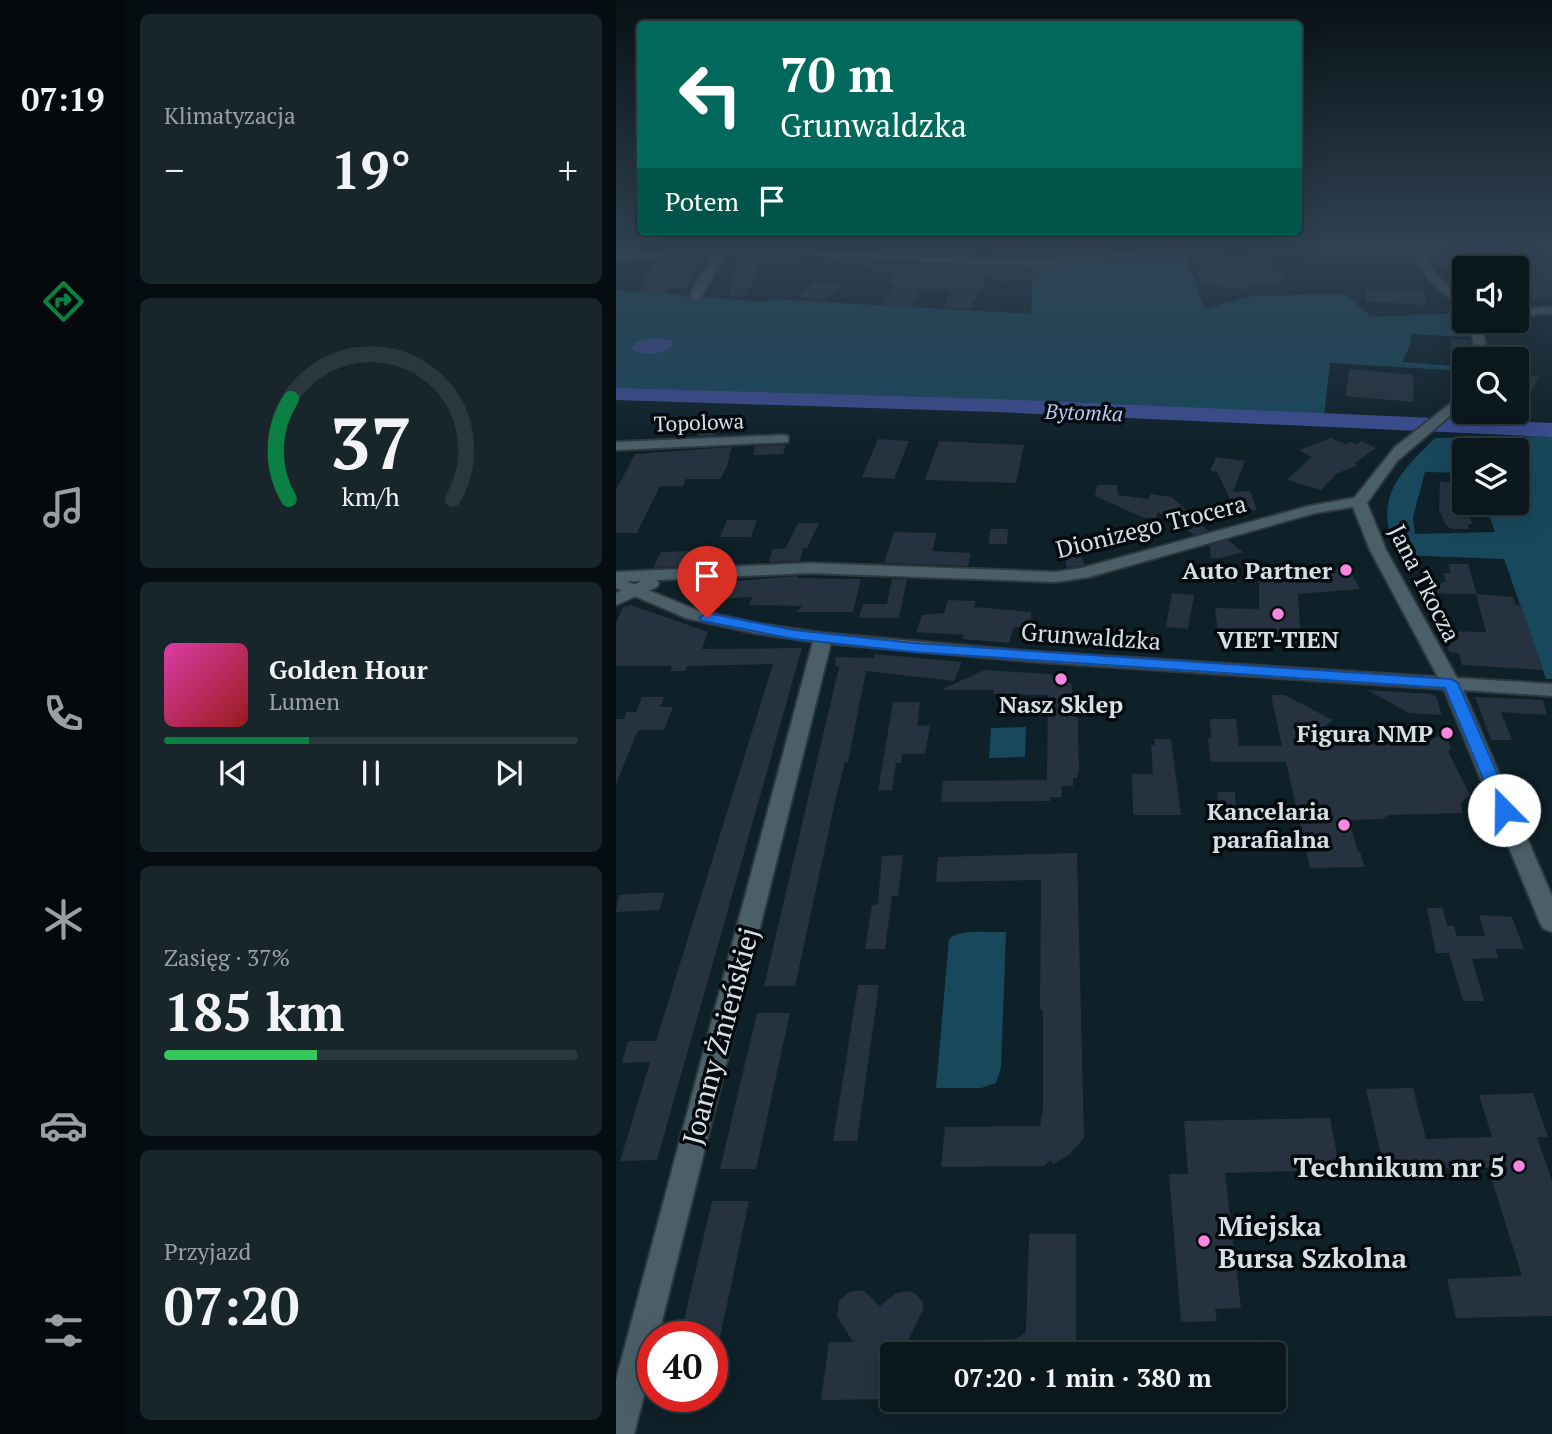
<!DOCTYPE html>
<html lang="pl">
<head>
<meta charset="utf-8">
<style>
	:root { --surface:#0a181e; --page:#18252b; --text:#f1f3f6; --muted:#99a0a4; --line:#2a373c; --accent:#0b8043 }
	body { margin:0; font-family:"PT Serif",serif; background:var(--page); color:var(--text); height:100vh; display:flex; flex-direction:column; font-size:26px; white-space:nowrap }
	* { box-sizing:border-box; margin:0 }
	p { font-size:23px; color:var(--muted) }
	.icon { flex:none; width:38px; height:38px; fill:none; stroke:currentColor; stroke-width:2; stroke-linecap:round; stroke-linejoin:round }
	.map { position:relative; flex:1; overflow:hidden }
	.sheet { display:flex; flex-direction:column; gap:14px; padding:14px; background:#060d10; width:490px }
	.sheet>* { flex:none }
	.guide { position:absolute; left:21px; top:21px; width:665px; height:214px; border-radius:7px; box-shadow:0 7px 28px #0002,0 0 0 2px var(--line); background:#00695c; color:#fff; overflow:hidden }
	.tools { position:absolute; left:836px; top:256px; display:grid; gap:14px }
	.tools a { display:grid; place-items:center; width:77px; height:77px; border-radius:7px; background:var(--surface); box-shadow:0 7px 28px #0002,0 0 0 2px var(--line); font-size:35px }
	.speed { position:absolute; left:21px; top:1321px; display:flex; gap:14px; font-size:35px; font-weight:700; text-align:center }
	.speed>* { display:grid; place-content:center; width:91px; height:91px; border-radius:50%; background:var(--surface); box-shadow:0 7px 28px #0002,0 0 0 2px var(--line); line-height:1 }
	.speed .limit { border:10px solid #d22; background:#fff; color:#111 }
	.pin { position:absolute; display:grid; place-items:center; width:60px; height:60px; color:#fff; margin:-72px -30px; border-radius:50% 50% 50% 0; rotate:-45deg; box-shadow:0 0 7px #0007 }
	.pin .icon { rotate:45deg }
	.me { position:absolute; width:77px; margin:-38px; rotate:338deg; stroke-linejoin:round; filter:drop-shadow(0 0 5px #0008) }
	.turn { display:flex; align-items:center; gap:24px; height:147px; padding:0 28px; font-size:32px }
	.turn .icon { width:91px; height:91px; stroke-width:2.5 }
	.turn b { display:block; font-size:49px; line-height:60px }
	.then { display:flex; align-items:center; height:66px; padding:0 28px; background:#0003; gap:14px; font-size:26px }
	.big { font-size:52px; font-weight:800; line-height:1.1 }
	.sheet .widget { flex:1; display:flex; flex-direction:column; justify-content:center; gap:10px; min-width:0; padding:0 24px; border-radius:10px; background:var(--page) }
	.sheet .dial { align-items:center; gap:0 }
	.dial svg { height:182px; overflow:visible; fill:none; stroke:var(--line); stroke-width:7; stroke-linecap:round; text-anchor:middle }
	.dial text { fill:var(--text); stroke:none }
	.song { display:flex; align-items:center; gap:21px }
	.cover { width:84px; height:84px; border-radius:10px; background:linear-gradient(135deg,hsl(320 70% 55%),hsl(0 70% 35%)) }
	.played { height:7px; border-radius:4px; background:linear-gradient(90deg,var(--accent) 35%,var(--line) 35%) }
	.keys { display:flex; justify-content:space-around; direction:ltr }
	.heat { display:flex; justify-content:space-between; align-items:center; font-size:38px; direction:ltr }
	.charge { height:10px; border-radius:5px; background:linear-gradient(90deg,#34c759 37%,var(--line) 0) }
	.trip { position:absolute; left:264px; top:1342px; width:406px; height:70px; border-radius:7px; background:var(--surface); box-shadow:0 7px 28px #0002,0 0 0 2px var(--line); font-weight:800; line-height:70px; text-align:center }
	main { display:flex; flex:1; min-height:0 }
	.dock { display:flex; flex-direction:column; width:126px; justify-content:space-around; align-items:center; background:#040a0c; color:var(--muted) }
	.dock .icon { width:49px; height:49px }
	.dock .active { color:var(--accent) }
	.dock b { font-size:32px; color:var(--text) }
	.map>svg:first-child { display:block }
	.green { fill:#17485b; fill-rule:evenodd }
	.water { fill:#3c4d93 }
	.lines { fill:none; stroke-linecap:round; stroke-linejoin:round }
	.river { fill:#3c4d93; fill-rule:evenodd }
	.building { fill:#26323f }
	.minor-casing { stroke:#2f393f; stroke-width:4 }
	.tertiary-casing { stroke:#2f393f; stroke-width:4 }
	.minor { fill:#4b5f68; fill-rule:evenodd }
	.tertiary { fill:#4b5f68; fill-rule:evenodd }
	.route { fill:#1a73e8; stroke:#114b97; stroke-width:2 }
	.poi-dot { fill:#fd86e1; stroke:#03090c; stroke-width:2.5 }
	.labels { text-anchor:middle; dominant-baseline:central; stroke-width:7; stroke-linejoin:round; paint-order:stroke }
	.far-water-label { font-size:21px; font-style:italic; fill:#bccaf2; stroke:#03090c }
	.far-street-label { font-size:21px; fill:#d5e0e5; stroke:#03090c }
	.street-label { font-size:24px; fill:#d5e0e5; stroke:#03090c }
	.poi-label { font-size:24px; font-weight:bold; fill:#d5e0e5; stroke:#03090c; text-anchor:end }
	.near-street-label { font-size:28px; fill:#d5e0e5; stroke:#03090c }
	.near-poi-label { font-size:28px; font-weight:bold; fill:#d5e0e5; stroke:#03090c; text-anchor:end }
</style>
</head>
<body>
<main>
<nav class="dock">
<b>07:19</b>
<svg class="icon active" aria-label="directions" viewBox="0 0 24 24"><path d="M12 3l9 9-9 9-9-9zM9 14v-3h6M13 9l2 2-2 2"/></svg>
<svg class="icon" aria-label="music" viewBox="0 0 24 24"><path d="M9 18V5l10-2v13"/><circle cx="6" cy="18" r="3"/><circle cx="16" cy="16" r="3"/></svg>
<svg class="icon" aria-label="phone" viewBox="0 0 24 24"><path d="M5 4h4l2 5-3 2q2 4 5 5l2-3 5 2v4C11 20 4 13 5 4z"/></svg>
<svg class="icon" aria-label="climate" viewBox="0 0 24 24"><path d="M12 3v18M4 7l16 10M4 17L20 7"/></svg>
<svg class="icon" aria-label="car" viewBox="0 0 24 24"><path d="M5 17H2v-5l4-1 3-4h7l3 4 3 1v5h-3M9 17h6M6 11h13"/><circle cx="7" cy="17" r="2"/><circle cx="17" cy="17" r="2"/></svg>
<svg class="icon" aria-label="filters" viewBox="0 0 24 24"><path d="M4 7h16M4 17h16"/><circle cx="9" cy="7" r="2"/><circle cx="15" cy="17" r="2"/></svg>
</nav>
<section class="sheet">
<div class="widget"><p>Klimatyzacja</p>
<div class="heat"><a>−</a><b class="big">19°</b><a>+</a></div>
</div>
<div class="widget dial"><svg viewBox="0 0 100 80">
<path d="M14 69A42 42 0 1 1 86 69"/>
<path d="M14 69A42 42 0 0 1 15 25" stroke="#0b8043"/>
<text x="50" y="56" font-size="32" font-weight="700">37</text>
<text x="50" y="72" font-size="11">km/h</text>
</svg></div>
<div class="widget">
<div class="song"><i class="cover"></i><div><b>Golden Hour</b><p>Lumen</p></div></div>
<div class="played"></div>
<div class="keys"><svg class="icon" aria-label="previous" viewBox="0 0 24 24"><path d="M18 5L8 12l10 7zM5 5v14"/></svg><svg class="icon" aria-label="pause" viewBox="0 0 24 24"><path d="M8 5v14M16 5v14"/></svg><svg class="icon" aria-label="next" viewBox="0 0 24 24"><path d="M6 5l10 7-10 7zM19 5v14"/></svg></div>
</div>
<div class="widget"><p>Zasięg · 37%</p><b class="big">185 km</b><div class="charge"></div></div>
<div class="widget"><p>Przyjazd</p><b class="big">07:20</b></div>
</section>
<div class="map">
<svg width="936" height="1434" viewBox="0 0 936 1434">
	<rect width="100%" height="100%" fill="#0e2028"/>
	<g class="green">
		<polygon points="378,248 495,248 495,253 390,261 374,260"/>
		<polygon points="567,250 589,309 636,296 729,294 755,317 843,313 853,337 795,334 794,345 786,362 849,367 849,371 714,363 708,416 210,396 0,391 0,290 149,302 155,299 415,314 417,266"/>
		<path d="M936,436V679H930L888,559L782,555C756,500 781,475 819,438ZM849,450H901V502H869L879,532L799,534L797,517L809,472L849,473Z"/>
		<polygon points="410,727 409,757 373,758 375,728"/>
		<path d="M390,932L385,1068L380,1083L365,1088H320L333,939C346,928 373,933 390,932Z"/>
	</g>
	<path class="water" d="M39,338L56,340L58,345C47,355 28,357 16,349L20,342Z"/>
	<g class="lines">
		<polygon class="river" points="0,388 380,399 936,423 936,437 380,412 0,400"/>
	</g>
	<g class="building">
		<polygon points="269,248 332,248 328,253 356,252 356,256 265,252"/>
		<polygon points="633,248 660,248 655,270 670,270 664,285 636,282 633,283 632,290 586,285 574,251 600,250 607,260 634,259"/>
		<polygon points="857,248 904,248 915,261 936,262 936,299 901,300 901,268 826,268 812,251"/>
		<polygon points="123,257 181,257 172,267 142,266 131,296 112,296"/>
		<polygon points="81,258 82,265 70,288 52,288 50,293 44,294 22,292 38,261"/>
		<polygon points="229,260 415,269 416,269 415,279 383,282 372,275 354,309 327,308 335,290 305,289 294,306 267,305 278,286 271,285 280,272 229,265"/>
		<polygon points="197,282 204,282 224,284 210,299 183,297"/>
		<polygon points="750,290 808,290 810,305 750,301"/>
		<polygon points="835,338 854,340 856,353 835,352"/>
		<polygon points="733,369 797,375 797,402 730,396"/>
		<polygon points="906,374 923,377 901,419 901,382"/>
		<polygon points="107,416 99,435 82,436 87,417"/>
		<polygon points="715,438 730,444 734,442 740,444 745,441 760,448 739,463 742,465 720,474 705,490 671,480 695,457 683,450"/>
		<polygon points="262,439 293,441 278,479 246,477"/>
		<polygon points="323,441 408,445 400,483 309,480"/>
		<polygon points="170,445 167,454 137,455 139,446"/>
		<polygon points="116,447 111,466 104,479 70,479 67,486 44,486 21,533 0,533 0,490 19,454"/>
		<polygon points="600,457 629,461 617,492 634,491 641,510 619,510 601,472 594,471"/>
		<polygon points="824,481 847,484 847,506 857,524 851,525 854,529 835,529 830,525 823,510"/>
		<polygon points="481,485 501,485 502,495 532,499 535,494 556,497 592,531 578,535 562,524 561,518 551,518 542,512 540,518 528,518 479,496"/>
		<polygon points="111,520 141,520 135,537 104,537"/>
		<polygon points="182,523 203,523 191,548 187,548 184,561 153,562 156,549 169,549"/>
		<polygon points="374,529 392,529 391,544 373,544"/>
		<polygon points="278,532 321,533 316,551 355,553 352,566 268,563"/>
		<polygon points="612,540 627,552 604,558 595,558 594,545"/>
		<polygon points="464,549 468,565 451,568 447,550"/>
		<polygon points="77,551 71,566 37,568 45,552"/>
		<polygon points="832,564 852,564 861,594 897,597 900,605 905,605 927,670 846,665 843,653 833,652 828,631 870,632 860,594 799,593 830,581 827,573 835,573"/>
		<polygon points="733,568 744,589 682,594 685,644 643,642 643,636 602,633 599,608 643,609 643,574"/>
		<polygon points="182,576 181,578 245,579 237,612 181,612 186,606 133,605 136,597 103,599 106,582"/>
		<polygon points="276,579 291,579 283,618 243,618 247,604 271,604"/>
		<polygon points="556,593 578,595 572,629 550,627"/>
		<polygon points="332,600 360,601 358,607 415,612 415,628 398,627 393,643 346,639 348,635 300,632 306,615 328,613"/>
		<polygon points="15,605 92,632 86,649 186,648 41,1160 4,1161 34,1062 6,1063 12,1041 40,1041 157,664 71,666 69,671 54,671 56,666 0,666 0,623 7,607"/>
		<polygon points="259,654 346,662 338,681 250,671 232,762 229,762 221,793 179,986 148,986 223,667 219,666 220,657 258,658"/>
		<polygon points="368,670 434,674 456,684 456,691 461,693 463,769 461,778 457,778 457,786 445,786 446,797 434,797 434,801 325,802 327,781 431,780 432,695 377,694 378,690 325,690"/>
		<polygon points="751,690 815,694 820,696 826,715 793,713"/>
		<polygon points="655,695 668,695 717,720 690,741 781,738 779,730 806,745 829,732 835,749 832,751 854,795 844,804 847,813 773,815 766,819 733,820 742,852 744,852 749,867 694,868 670,762 595,762 592,739 595,739 594,719 620,719 623,746 666,746"/>
		<polygon points="26,697 48,697 44,707 57,707 48,730 22,730 0,784 0,719 8,719 11,712 20,712"/>
		<polygon points="859,697 927,700 931,715 885,712 896,740 875,740"/>
		<polygon points="277,702 304,702 301,726 314,725 309,754 286,754 285,763 280,763 276,790 262,791"/>
		<polygon points="538,739 555,739 565,815 517,815 516,774 537,774 535,745 539,745"/>
		<polygon points="601,792 619,792 621,823 604,822"/>
		<polygon points="461,853 468,1138 453,1155 437,1164 434,1160 428,1166 325,1167 329,1127 424,1126 427,1107 427,1010 424,1010 425,880 320,882 322,857"/>
		<polygon points="287,855 282,896 276,896 269,949 249,949 256,905 262,904 266,856"/>
		<polygon points="31,893 49,893 43,910 0,912 3,895"/>
		<polygon points="811,908 827,908 831,926 838,926 841,936 869,936 863,915 896,917 908,949 879,949 883,958 856,959 868,1001 847,1001 833,953 820,953"/>
		<polygon points="242,985 263,985 241,1141 217,1141"/>
		<polygon points="141,1013 174,1013 140,1169 104,1169"/>
		<polygon points="797,1088 810,1139 876,1137 863,1095 917,1093 932,1137 921,1137 936,1181 936,1316 840,1318 831,1279 906,1276 872,1168 768,1169 750,1089"/>
		<polygon points="714,1118 724,1170 609,1173 625,1308 599,1309 601,1321 565,1322 553,1174 572,1174 568,1121"/>
		<polygon points="96,1201 133,1201 104,1337 64,1337"/>
		<polygon points="413,1234 460,1234 460,1343 449,1354 276,1354 276,1399 205,1400 213,1342 237,1342 221,1316 223,1301 233,1292 247,1290 264,1306 280,1293 293,1291 300,1294 307,1302 307,1309 292,1341 400,1339 410,1332"/>
	</g>
	<g class="lines">
		<defs>
			<g id="minor">
				<path d="M100,248C204,248 309,260 413,260C466,260 519,248 572,248L567,251L415,266L165,254H108L85,297L79,300L73,297L97,255L0,260V254Z"/>
				<polygon points="936,307 936,313 901,316 901,309"/>
				<polygon points="167,435 172,436 172,442 0,450 0,442"/>
				<polygon points="743,497 748,499 751,502 748,505 699,513 473,577 440,582 192,573 41,580 43,583 41,587 0,605 0,593 26,581 0,582 0,572 192,563 440,572 466,568 693,506"/>
				<polygon points="207,633 216,638 42,1337 37,1337 37,1360 18,1434 0,1434 0,1380 198,638"/>
			</g>
			<g id="tertiary">
				<polygon points="794,248 804,248 821,276 849,302 849,311 813,280"/>
				<polygon points="852,320 864,320 873,359 861,359"/>
				<polygon points="849,392 849,403 781,461 751,503 770,550 841,678 936,684 936,696 847,690 936,896 936,932 928,929 924,923 828,689 423,662 207,643 138,633 70,618 0,588 0,577 81,610 138,623 207,633 423,652 822,677 754,550 735,502 779,447"/>
			</g>
		</defs>
		<use href="#minor" class="minor-casing"/>
		<use href="#tertiary" class="tertiary-casing"/>
		<use href="#minor" class="minor"/>
		<use href="#tertiary" class="tertiary"/>
	</g>
	<linearGradient id="sky" x2="0" y2="1"><stop stop-color="#081216"/><stop offset="0.55" stop-color="#304253"/><stop offset="1" stop-color="#304253" stop-opacity="0"/></linearGradient>
	<rect width="936" height="449" fill="url(#sky)"/>
	<polygon class="route" points="91,613 178,630 297,643 835,679 842,683 897,810 888,816 880,810 829,688 297,652 178,639 86,621 83,618"/>
	<g class="poi-dot">
		<circle cx="730" cy="570" r="7"/>
		<circle cx="662" cy="614" r="7"/>
		<circle cx="445" cy="679" r="7"/>
		<circle cx="831" cy="733" r="7"/>
		<circle cx="728" cy="825" r="7"/>
		<circle cx="903" cy="1166" r="7"/>
		<circle cx="588" cy="1241" r="7"/>
	</g>
	<g class="labels">
		<g class="far-water-label">
			<text transform="translate(468 412) rotate(2)">Bytomka</text>
		</g>
		<g class="far-street-label">
			<text transform="translate(83 422) rotate(-2)">Topolowa</text>
		</g>
		<g class="street-label">
			<text transform="translate(535 526) rotate(-14)">Dionizego Trocera</text>
			<text transform="translate(809 583) rotate(63)">Jana Tkocza</text>
			<text transform="translate(475 636) rotate(4)">Grunwaldzka</text>
		</g>
		<g class="poi-label">
			<text x="716" y="570">Auto Partner</text>
			<text x="662" y="639" text-anchor="middle">VIET-TIEN</text>
			<text x="445" y="704" text-anchor="middle">Nasz Sklep</text>
			<text x="817" y="733">Figura NMP</text>
			<text x="714" y="811">Kancelaria<tspan x="714" dy="28">parafialna</tspan></text>
		</g>
		<g class="near-street-label">
			<text transform="translate(104 1036) rotate(-75)">Joanny Żnieńskiej</text>
		</g>
		<g class="near-poi-label">
			<text x="889" y="1166">Technikum nr 5</text>
			<text x="602" y="1225" text-anchor="start">Miejska<tspan x="602" dy="32">Bursa Szkolna</tspan></text>
		</g>
	</g>
</svg>
<div class="tools">
<a><svg class="icon" aria-label="sound" viewBox="0 0 24 24"><path d="M4 9h4l5-4v14l-5-4H4zM17 9q2 3 0 6"/></svg></a>
<a><svg class="icon" aria-label="search" viewBox="0 0 24 24"><circle cx="10" cy="10" r="6"/><path d="M15 15l6 6"/></svg></a>
<a><svg class="icon" aria-label="layers" viewBox="0 0 24 24"><path d="M12 4l9 5-9 5-9-5zM3 14l9 5 9-5"/></svg></a>
</div>
<div class="speed"><div class="limit">40</div></div>
<div class="pin" style="left:91px;top:618px;background:#d93025"><svg class="icon" aria-label="arrive" viewBox="0 0 24 24"><path d="M6 21V4h12l-3 4 3 4H6"/></svg></div>
<svg class="me" style="left:888px;top:810px" viewBox="-20 -20 40 40"><circle r="19" fill="#fff"/><path d="M0-13L10 11 0 6-10 11z" fill="#1a73e8"/></svg>
<div class="trip">07:20 · 1 min · 380 m</div>
<div class="guide">
<div class="turn"><svg class="icon" aria-label="left" viewBox="0 0 24 24"><path d="M17 20v-9H6M10 6l-5 5 5 5"/></svg><div><b>70 m</b>Grunwaldzka</div></div>
<div class="then">Potem<svg class="icon" aria-label="arrive" viewBox="0 0 24 24"><path d="M6 21V4h12l-3 4 3 4H6"/></svg></div>
</div>
</div>
</main>
</body>
</html>
